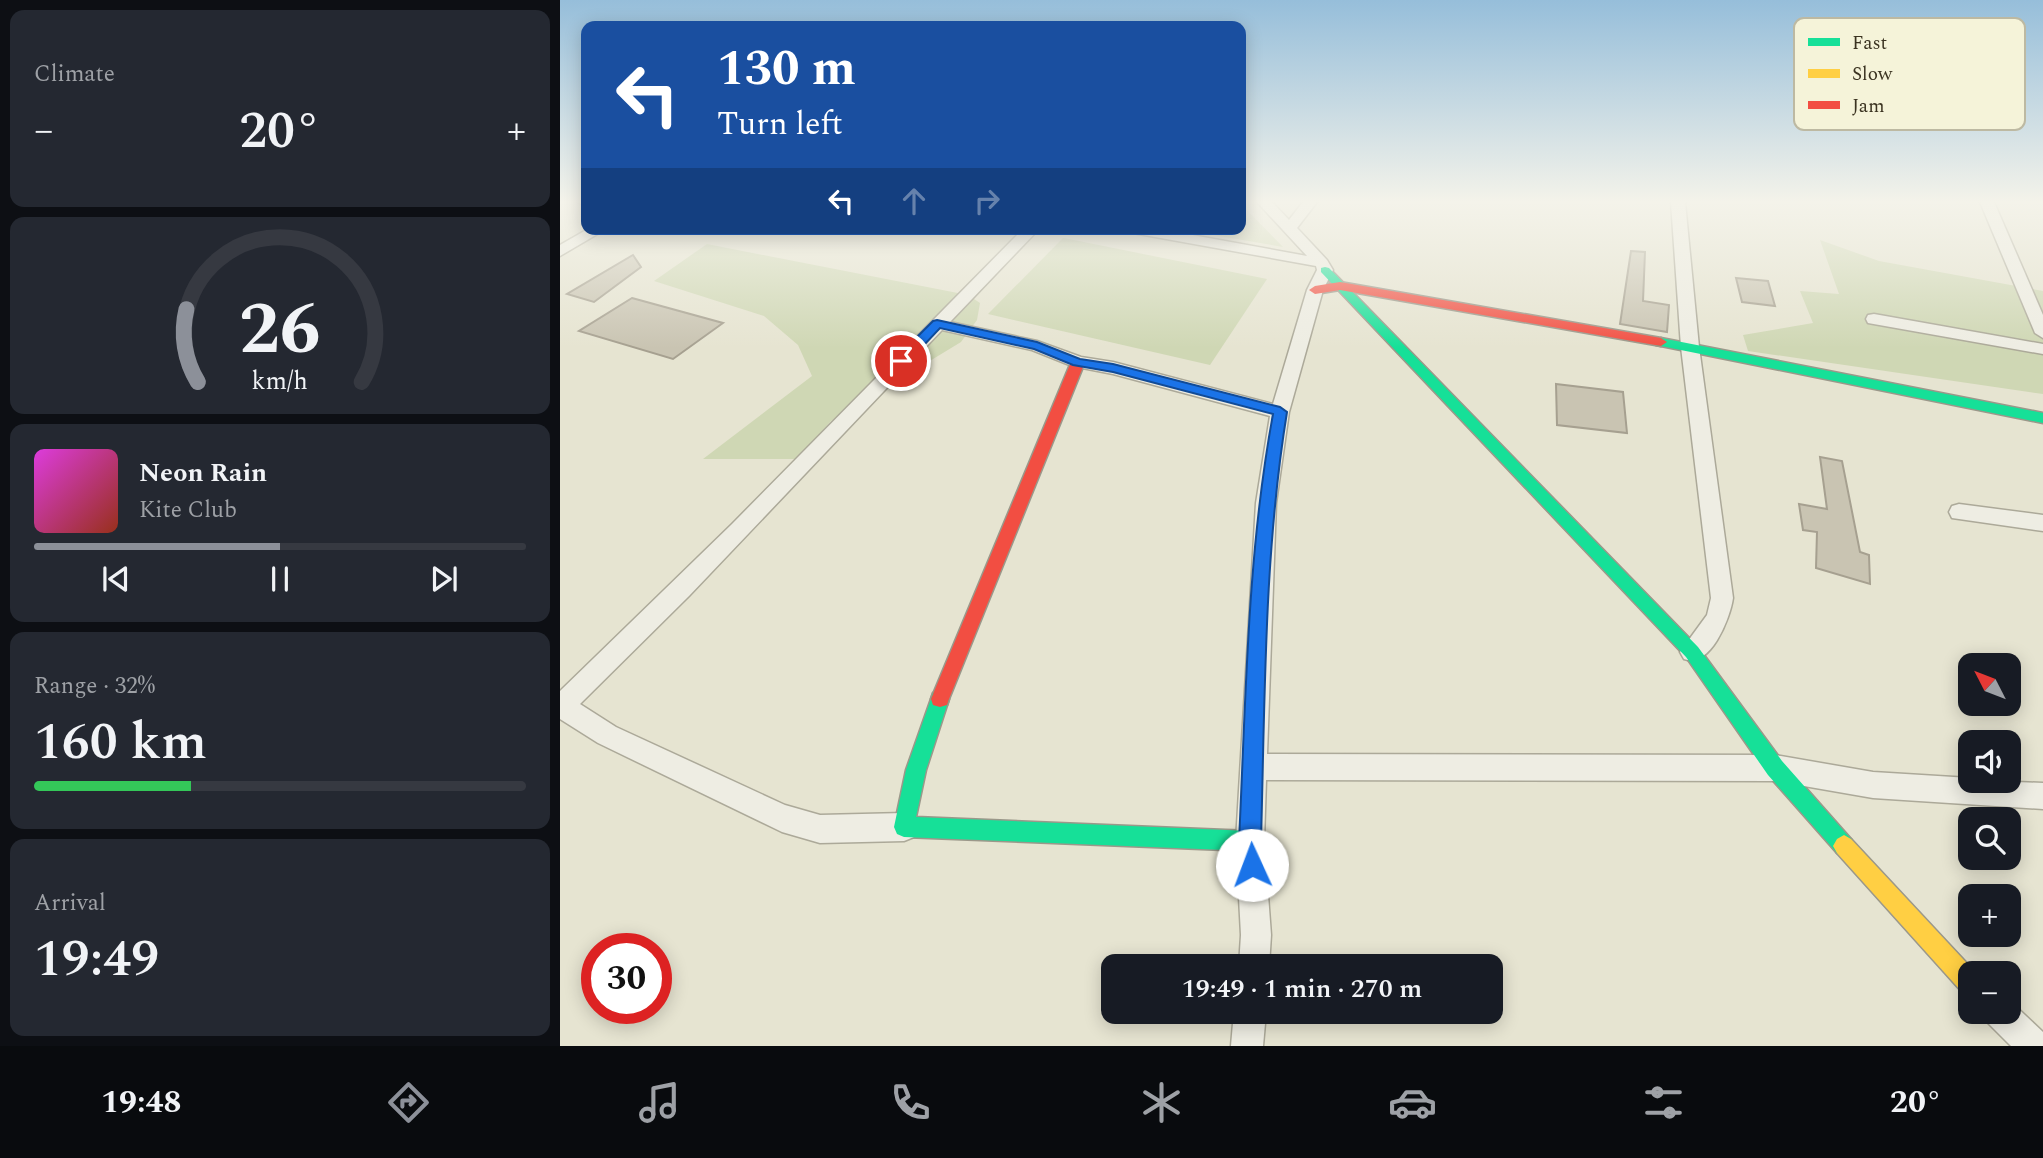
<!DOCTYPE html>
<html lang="en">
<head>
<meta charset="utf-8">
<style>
	:root { --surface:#171b24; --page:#242831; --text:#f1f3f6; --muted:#9ea1a6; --line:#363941; --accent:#8c9099 }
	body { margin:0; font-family:Spectral,serif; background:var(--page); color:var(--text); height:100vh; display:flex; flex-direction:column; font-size:26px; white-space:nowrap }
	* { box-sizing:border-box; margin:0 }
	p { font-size:23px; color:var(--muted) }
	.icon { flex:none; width:38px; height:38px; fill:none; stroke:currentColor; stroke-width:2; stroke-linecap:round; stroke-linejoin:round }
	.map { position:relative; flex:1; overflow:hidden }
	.panel { display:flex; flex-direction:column; gap:10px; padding:10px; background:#0d0f14; width:560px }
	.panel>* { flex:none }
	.guide { position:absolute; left:21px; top:21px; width:665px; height:214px; border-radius:14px; box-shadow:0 4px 18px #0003; background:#1a4fa0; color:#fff; overflow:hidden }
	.needle { width:46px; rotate:312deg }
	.buttons { position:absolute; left:1398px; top:653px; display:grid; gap:14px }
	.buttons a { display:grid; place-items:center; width:63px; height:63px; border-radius:14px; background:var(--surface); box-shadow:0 4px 18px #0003; font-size:35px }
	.speed { position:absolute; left:21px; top:933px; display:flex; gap:14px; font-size:35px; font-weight:700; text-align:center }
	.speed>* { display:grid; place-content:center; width:91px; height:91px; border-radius:50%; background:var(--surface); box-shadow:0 4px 18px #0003; line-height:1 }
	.speed .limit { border:10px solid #d22; background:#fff; color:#111 }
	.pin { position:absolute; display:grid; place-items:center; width:60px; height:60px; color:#fff; margin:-30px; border:4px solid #fff; border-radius:50%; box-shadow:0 2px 7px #0007 }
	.me { position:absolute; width:77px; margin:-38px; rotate:358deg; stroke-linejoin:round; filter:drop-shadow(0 0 5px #0008) }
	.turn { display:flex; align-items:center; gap:24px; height:147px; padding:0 21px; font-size:32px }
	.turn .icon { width:91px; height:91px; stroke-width:2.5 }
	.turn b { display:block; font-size:49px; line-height:60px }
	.lanes { display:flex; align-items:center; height:66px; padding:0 21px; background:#0003; justify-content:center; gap:35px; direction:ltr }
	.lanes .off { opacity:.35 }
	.big { font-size:52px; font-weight:600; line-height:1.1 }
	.panel .tile { flex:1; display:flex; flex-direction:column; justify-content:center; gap:10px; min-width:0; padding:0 24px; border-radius:14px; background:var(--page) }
	.panel .dial { align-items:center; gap:0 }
	.dial svg { height:182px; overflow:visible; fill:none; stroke:var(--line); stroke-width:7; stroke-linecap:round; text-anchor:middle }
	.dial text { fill:var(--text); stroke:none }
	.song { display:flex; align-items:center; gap:21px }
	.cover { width:84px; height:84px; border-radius:10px; background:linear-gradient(135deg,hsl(300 70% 55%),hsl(10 70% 35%)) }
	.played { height:7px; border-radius:4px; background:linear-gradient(90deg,var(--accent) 50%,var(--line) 50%) }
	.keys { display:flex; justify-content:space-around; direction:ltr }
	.heat { display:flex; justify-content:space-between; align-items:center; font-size:38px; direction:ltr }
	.charge { height:10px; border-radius:5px; background:linear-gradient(90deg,#34c759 32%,var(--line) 0) }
	.trip { position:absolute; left:541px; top:954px; width:402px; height:70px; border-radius:14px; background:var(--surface); box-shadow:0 4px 18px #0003; font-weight:600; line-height:70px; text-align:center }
	.tab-bar { display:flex; height:112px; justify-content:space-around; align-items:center; background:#090b0e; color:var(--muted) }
	.tab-bar .icon { width:49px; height:49px }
	.tab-bar .active { color:var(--accent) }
	.tab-bar b { font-size:32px; color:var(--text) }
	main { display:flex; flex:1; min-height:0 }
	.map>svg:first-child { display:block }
	.green { fill:#cfd7b4 }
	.building { fill:#c9c4b2; stroke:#a6a090; stroke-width:2 }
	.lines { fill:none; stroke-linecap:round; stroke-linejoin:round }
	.street-casing { stroke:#aca999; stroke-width:3 }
	.fast-casing { stroke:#9b988a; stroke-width:3 }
	.slow-casing { stroke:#9b988a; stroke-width:3 }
	.jam-casing { stroke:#9b988a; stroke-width:3 }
	.street { fill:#eeede3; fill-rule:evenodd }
	.fast { fill:#16e098; fill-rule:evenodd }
	.slow { fill:#ffcf43; fill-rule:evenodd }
	.jam { fill:#f24e42; fill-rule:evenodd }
	.route { fill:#1a73e8; stroke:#114b97; stroke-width:2 }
	.key { fill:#f5f3d9; stroke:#bdb9a2; stroke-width:2 }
	.key-label { font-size:19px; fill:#3b3321 }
</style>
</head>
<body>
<main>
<section class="panel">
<div class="tile"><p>Climate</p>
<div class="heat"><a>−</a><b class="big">20°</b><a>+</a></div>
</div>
<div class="tile dial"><svg viewBox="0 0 100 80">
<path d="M14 69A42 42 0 1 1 86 69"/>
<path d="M14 69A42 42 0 0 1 9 37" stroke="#8c9099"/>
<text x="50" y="56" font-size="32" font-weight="700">26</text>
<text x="50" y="72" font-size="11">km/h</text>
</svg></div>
<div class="tile">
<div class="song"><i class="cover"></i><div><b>Neon Rain</b><p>Kite Club</p></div></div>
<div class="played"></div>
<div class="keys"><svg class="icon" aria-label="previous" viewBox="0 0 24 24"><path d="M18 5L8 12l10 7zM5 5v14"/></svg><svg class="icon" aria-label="pause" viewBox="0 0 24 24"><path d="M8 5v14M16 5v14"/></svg><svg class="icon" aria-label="next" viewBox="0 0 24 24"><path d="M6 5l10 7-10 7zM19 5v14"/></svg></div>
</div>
<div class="tile"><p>Range · 32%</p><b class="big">160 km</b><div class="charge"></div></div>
<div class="tile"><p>Arrival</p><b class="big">19:49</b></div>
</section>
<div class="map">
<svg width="1483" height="1046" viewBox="0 0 1483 1046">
	<rect width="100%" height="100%" fill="#e6e4d1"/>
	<g class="green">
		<polygon points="681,204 723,247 618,229 681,229"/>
		<polygon points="503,238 504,238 707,279 650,365 428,314"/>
		<polygon points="1260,240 1319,261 1483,291 1483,394 1188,351 1183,335 1253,323 1240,291 1279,294"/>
		<polygon points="147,244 408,295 420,303 417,320 401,342 271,421 238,459 143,459 252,376 238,345 204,316 94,281"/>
	</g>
	<g class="building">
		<polygon points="1071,251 1085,252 1083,301 1109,305 1107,332 1060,324"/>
		<polygon points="73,255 81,267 34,302 7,294"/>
		<polygon points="1176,278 1208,281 1215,306 1182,302"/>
		<polygon points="72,298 163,323 113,359 19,331"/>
		<polygon points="996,384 1063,392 1067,433 997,425"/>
		<polygon points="1260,457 1282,461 1300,552 1309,555 1310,584 1256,568 1257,532 1243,530 1239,504 1267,509"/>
	</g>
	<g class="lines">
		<defs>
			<g id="street">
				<polygon points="17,202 26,202 26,207"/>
				<polygon points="697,202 712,202 729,220 743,202 757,202 737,228 767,260 773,270 763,290 729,412 716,503 707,754 1215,755 1313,772 1410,778 1410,780 1483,783 1483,809 1313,798 1215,781 706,780 704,841 711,935 709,966 679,966 681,935 676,841 696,503 710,416 553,374 512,366 472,350 382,330 129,596 20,704 56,727 225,805 260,815 344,813 354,817 358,827 354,837 344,841 260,843 222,832 38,743 0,719 0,691 172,524 463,229 479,229 390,322 477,341 521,357 553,362 713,404 747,290 757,270 756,266 573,233 566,229 599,229 747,256"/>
				<path d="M1111,202H1125L1139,347L1173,598C1170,619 1150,669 1124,659L1120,652L1147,615L1151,598L1121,347Z"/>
				<polygon points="1420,202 1434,202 1483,315 1483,338 1475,333"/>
				<polygon points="28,229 46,229 0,256 0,245"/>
				<polygon points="1314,314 1483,344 1483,354 1308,323 1306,319 1308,315"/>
				<polygon points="1399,504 1483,515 1483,531 1392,518 1389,512 1392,506"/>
				<polygon points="1449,1000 1483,1032 1483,1046 1451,1046 1428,1023 1423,1012 1449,1012"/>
				<polygon points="674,1012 706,1012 703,1046 671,1046"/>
			</g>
			<g id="fast">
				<polygon points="765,267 769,268 1138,647 1222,761 1291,839 1295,846 1291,853 1284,857 1277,853 1208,775 1126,657 761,272 761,268"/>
				<polygon points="1101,338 1483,413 1483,423 1096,345 1095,342"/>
				<polygon points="380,691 387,693 389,699 366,770 356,817 690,831 697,834 700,841 697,848 690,851 344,837 337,834 334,827 346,770 371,699 373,693"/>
			</g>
			<polygon id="slow" points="1284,835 1291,839 1416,973 1410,973 1410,995 1402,992 1277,853 1273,846 1277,839"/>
			<g id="jam">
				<polygon points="780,282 1101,338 1107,342 1101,346 780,290 755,294 749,290 755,286"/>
				<polygon points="518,358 525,362 389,699 387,705 380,707 373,705 371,699 511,362"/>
			</g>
		</defs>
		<use href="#street" class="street-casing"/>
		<use href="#fast" class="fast-casing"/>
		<use href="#slow" class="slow-casing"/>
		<use href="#jam" class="jam-casing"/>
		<use href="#street" class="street"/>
		<use href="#fast" class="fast"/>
		<use href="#slow" class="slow"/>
		<use href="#jam" class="jam"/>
	</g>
	<linearGradient id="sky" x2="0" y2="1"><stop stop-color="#96beda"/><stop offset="0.58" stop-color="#f4f3ea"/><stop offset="1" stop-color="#f4f3ea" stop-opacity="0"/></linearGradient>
	<rect width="1483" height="348" fill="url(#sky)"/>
	<path class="route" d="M377,320L477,342L520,359L553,364L720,407L727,412C704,553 705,698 701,841L702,865L699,872L692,876L684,872L679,841C686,699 687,555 713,414L553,372L513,365L474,349L380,328L346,364H336V358L373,321Z"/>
	<rect x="1234" y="18" width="231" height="112" rx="10" class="key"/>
	<rect x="1248" y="38" width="32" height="8" fill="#16e098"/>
	<rect x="1248" y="69" width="32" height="9" fill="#ffcf43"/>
	<rect x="1248" y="101" width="32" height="8" fill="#f24e42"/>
	<g class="key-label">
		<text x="1292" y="49">Fast</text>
		<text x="1292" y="80">Slow</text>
		<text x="1292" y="112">Jam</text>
	</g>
</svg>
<div class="buttons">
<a><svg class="needle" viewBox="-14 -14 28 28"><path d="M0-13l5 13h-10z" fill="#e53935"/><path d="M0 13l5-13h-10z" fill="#9ea1a6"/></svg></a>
<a><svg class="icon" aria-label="sound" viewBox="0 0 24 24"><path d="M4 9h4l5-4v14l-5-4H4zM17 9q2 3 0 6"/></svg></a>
<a><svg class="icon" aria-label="search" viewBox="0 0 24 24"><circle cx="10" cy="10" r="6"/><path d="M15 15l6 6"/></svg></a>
<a>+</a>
<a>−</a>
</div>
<div class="speed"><div class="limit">30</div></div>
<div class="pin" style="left:341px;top:361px;background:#d93025"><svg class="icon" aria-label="arrive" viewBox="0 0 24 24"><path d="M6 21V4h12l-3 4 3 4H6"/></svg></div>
<svg class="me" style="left:692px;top:865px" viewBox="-20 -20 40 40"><circle r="19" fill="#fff"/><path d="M0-13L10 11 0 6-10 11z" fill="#1a73e8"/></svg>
<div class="trip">19:49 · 1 min · 270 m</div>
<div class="guide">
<div class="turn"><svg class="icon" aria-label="left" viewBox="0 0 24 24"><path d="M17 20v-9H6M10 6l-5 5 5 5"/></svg><div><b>130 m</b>Turn left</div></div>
<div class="lanes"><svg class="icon" aria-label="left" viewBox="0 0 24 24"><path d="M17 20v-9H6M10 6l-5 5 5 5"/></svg><svg class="icon off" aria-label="ahead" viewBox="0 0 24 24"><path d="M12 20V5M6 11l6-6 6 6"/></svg><svg class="icon off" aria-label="right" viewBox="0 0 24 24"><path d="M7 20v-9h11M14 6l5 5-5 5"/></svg></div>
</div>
</div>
</main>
<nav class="tab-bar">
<b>19:48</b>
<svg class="icon active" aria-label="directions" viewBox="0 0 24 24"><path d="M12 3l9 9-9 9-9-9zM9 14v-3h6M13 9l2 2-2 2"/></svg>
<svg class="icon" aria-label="music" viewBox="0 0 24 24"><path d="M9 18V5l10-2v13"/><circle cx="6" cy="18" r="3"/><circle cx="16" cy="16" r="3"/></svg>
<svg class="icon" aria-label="phone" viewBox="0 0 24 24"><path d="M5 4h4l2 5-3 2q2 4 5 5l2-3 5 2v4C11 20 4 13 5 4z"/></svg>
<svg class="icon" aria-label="climate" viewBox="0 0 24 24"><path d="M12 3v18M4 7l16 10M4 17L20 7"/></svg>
<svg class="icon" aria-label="car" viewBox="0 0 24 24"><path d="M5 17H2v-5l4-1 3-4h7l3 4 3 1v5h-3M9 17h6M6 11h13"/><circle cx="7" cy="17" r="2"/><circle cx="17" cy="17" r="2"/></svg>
<svg class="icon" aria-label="filters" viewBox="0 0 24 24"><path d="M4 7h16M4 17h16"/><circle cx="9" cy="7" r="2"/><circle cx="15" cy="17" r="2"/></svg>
<b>20°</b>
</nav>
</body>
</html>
